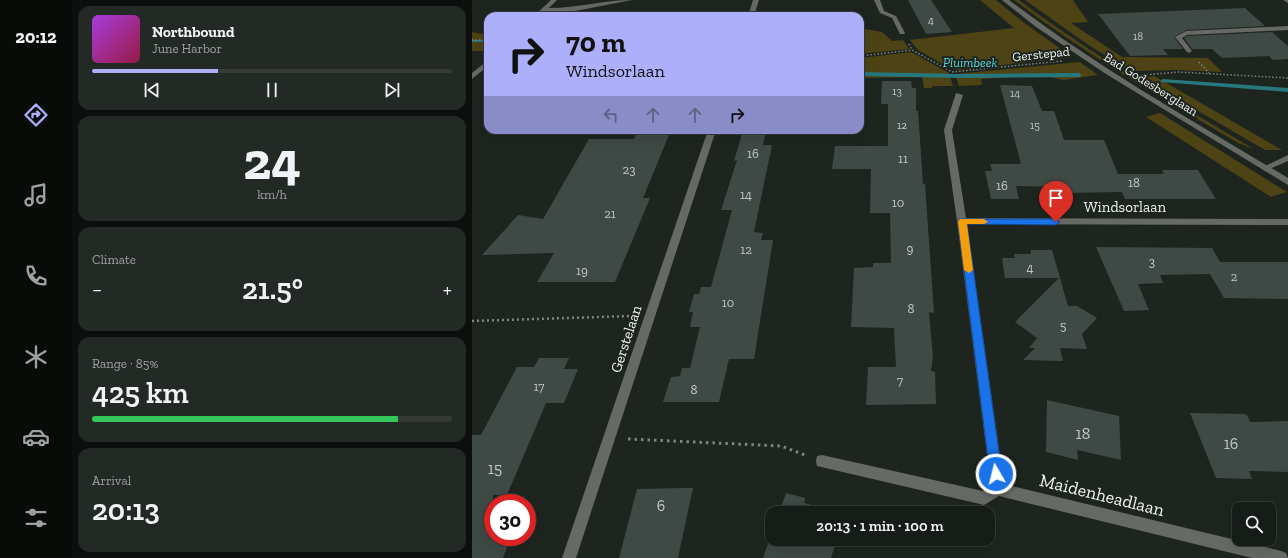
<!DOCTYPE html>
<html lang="en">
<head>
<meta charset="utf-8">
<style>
	:root { --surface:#161c17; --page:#232924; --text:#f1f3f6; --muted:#9ea1a1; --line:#353a36; --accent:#adaffb }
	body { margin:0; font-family:"Zilla Slab",serif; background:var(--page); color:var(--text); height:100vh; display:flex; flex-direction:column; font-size:15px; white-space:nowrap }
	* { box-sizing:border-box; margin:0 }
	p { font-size:13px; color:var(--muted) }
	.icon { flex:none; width:22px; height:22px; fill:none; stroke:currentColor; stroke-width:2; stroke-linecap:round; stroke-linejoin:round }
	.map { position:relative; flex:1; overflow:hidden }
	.drawer { display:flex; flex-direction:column; gap:6px; padding:6px; background:#0c0f0d; width:400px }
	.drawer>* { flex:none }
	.top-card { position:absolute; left:12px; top:12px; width:380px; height:122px; border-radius:12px; box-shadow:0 4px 16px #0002,0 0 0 1px var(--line); background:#adaffb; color:#111; overflow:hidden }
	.tools { position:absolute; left:760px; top:502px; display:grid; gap:8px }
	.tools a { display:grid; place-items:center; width:44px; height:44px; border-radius:8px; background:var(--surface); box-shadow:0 4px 16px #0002,0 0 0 1px var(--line); font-size:20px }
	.speed { position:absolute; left:12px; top:494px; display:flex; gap:8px; font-size:20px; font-weight:700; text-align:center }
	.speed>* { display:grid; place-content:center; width:52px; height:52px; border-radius:50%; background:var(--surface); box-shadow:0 4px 16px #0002,0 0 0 1px var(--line); line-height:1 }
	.speed .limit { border:6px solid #d22; background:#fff; color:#111 }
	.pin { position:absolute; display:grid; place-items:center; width:34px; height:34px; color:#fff; margin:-41px -17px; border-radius:50% 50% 50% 0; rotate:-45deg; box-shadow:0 0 4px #0007 }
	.pin .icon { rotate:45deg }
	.me { position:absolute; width:44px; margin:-22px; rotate:352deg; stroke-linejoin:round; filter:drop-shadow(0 0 3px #0008) }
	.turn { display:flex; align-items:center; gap:14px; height:84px; padding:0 16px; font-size:18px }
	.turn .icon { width:52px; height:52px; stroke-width:2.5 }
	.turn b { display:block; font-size:28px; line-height:34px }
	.lanes { display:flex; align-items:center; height:38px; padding:0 16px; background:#0003; justify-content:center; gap:20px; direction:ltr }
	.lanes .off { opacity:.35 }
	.big { font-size:30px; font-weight:600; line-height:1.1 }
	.drawer .card { flex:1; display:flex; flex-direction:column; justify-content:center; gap:6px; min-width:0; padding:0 14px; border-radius:12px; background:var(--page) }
	.drawer .dial { align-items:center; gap:0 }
	.dial b { font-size:52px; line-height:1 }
	.song { display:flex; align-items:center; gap:12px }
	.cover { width:48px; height:48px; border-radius:6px; background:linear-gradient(135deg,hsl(280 70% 55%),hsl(340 70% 35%)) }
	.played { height:4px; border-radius:2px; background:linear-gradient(90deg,var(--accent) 35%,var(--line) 35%) }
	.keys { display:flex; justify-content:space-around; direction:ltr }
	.heat { display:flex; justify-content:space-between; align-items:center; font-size:22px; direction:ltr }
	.charge { height:6px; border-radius:3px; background:linear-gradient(90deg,#34c759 85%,var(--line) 0) }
	.trip { position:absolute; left:293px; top:506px; width:230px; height:40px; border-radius:12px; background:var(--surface); box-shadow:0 4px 16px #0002,0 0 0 1px var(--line); font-weight:600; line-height:40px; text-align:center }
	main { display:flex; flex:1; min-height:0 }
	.dock { display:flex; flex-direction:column; width:72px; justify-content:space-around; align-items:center; background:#090b09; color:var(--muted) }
	.dock .icon { width:28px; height:28px }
	.dock .selected { color:var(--accent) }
	.dock b { font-size:18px; color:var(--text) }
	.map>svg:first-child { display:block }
	.green { fill:#4e4314 }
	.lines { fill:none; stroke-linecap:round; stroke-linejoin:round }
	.stream { fill:#26787e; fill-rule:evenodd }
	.building { fill:#3f4946 }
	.path-far2 { stroke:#7e847f; stroke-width:1.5; stroke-dasharray:1.5 2; stroke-linecap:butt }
	.path-far1 { stroke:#7e847f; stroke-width:2.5; stroke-dasharray:2 3; stroke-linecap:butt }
	.path { stroke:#7e847f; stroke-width:3; stroke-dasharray:2.5 4; stroke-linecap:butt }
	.minor { fill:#676965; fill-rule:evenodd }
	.tertiary { fill:#676965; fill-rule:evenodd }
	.route { fill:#1a73e8; stroke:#114b97 }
	.slow { fill:#f59e0b }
	.labels { text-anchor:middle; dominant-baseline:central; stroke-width:4; stroke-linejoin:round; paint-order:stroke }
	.far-number-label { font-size:11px; fill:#c3c8c6 }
	.far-street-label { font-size:13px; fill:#eff3f0; stroke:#1e251f }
	.far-water-label { font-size:13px; font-style:italic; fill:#5dd5de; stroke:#1e251f }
	.number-label { font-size:13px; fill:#c3c8c6 }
	.street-label { font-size:15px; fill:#eff3f0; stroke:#1e251f }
	.near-number-label { font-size:16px; fill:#c3c8c6 }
	.near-street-label { font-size:18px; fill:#eff3f0; stroke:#1e251f }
</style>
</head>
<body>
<main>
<nav class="dock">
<b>20:12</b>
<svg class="icon selected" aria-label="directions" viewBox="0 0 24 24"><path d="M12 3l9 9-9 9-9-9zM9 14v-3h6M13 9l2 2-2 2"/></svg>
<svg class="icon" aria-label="music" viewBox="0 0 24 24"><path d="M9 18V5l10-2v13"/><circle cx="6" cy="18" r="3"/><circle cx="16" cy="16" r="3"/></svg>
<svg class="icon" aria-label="phone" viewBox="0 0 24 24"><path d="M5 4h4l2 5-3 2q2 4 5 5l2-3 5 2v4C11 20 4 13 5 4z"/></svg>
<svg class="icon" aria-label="climate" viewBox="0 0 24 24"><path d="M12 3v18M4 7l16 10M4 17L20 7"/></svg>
<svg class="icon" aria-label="car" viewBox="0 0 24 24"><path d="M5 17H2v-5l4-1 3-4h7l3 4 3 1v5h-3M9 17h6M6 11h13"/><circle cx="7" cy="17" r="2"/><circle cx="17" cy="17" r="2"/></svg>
<svg class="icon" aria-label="filters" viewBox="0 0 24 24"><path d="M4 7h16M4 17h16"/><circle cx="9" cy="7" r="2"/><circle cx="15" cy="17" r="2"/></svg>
</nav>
<section class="drawer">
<div class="card">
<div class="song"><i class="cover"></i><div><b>Northbound</b><p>June Harbor</p></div></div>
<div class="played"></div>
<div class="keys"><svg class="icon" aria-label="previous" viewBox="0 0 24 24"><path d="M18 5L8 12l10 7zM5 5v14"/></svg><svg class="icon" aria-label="pause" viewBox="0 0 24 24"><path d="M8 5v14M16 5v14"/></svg><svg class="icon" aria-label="next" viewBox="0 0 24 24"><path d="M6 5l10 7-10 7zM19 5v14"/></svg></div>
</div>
<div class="card dial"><b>24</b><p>km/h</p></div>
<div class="card"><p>Climate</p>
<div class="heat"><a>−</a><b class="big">21.5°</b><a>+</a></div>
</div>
<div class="card"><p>Range · 85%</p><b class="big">425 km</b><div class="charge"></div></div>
<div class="card"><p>Arrival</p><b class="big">20:13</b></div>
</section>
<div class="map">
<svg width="816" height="558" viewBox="0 0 816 558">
	<rect width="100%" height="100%" fill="#1e251f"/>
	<g class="green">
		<polygon points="508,0 524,0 551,22 600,57 486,70 474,66 446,50 438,40 542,28"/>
		<path d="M542,0H547C621,56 703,102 782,149L766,143C690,98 613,54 542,0Z"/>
		<polygon points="553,0 601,0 616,22 599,23 650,57 736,58 750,72 706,70 659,71 615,44"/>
		<polygon points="388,28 410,32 420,41 431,40 437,49 388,54"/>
		<polygon points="0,32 16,35 16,51 0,51"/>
		<polygon points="439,52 477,73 481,86 460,86 460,88 452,88 450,77 388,78 388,58"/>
		<polygon points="608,62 626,75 592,80 568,75 509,79 510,85 487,86 483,74"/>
		<polygon points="682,76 691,81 810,150 793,150 670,78"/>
		<polygon points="688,113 815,192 799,197 674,117"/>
	</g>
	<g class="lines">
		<g class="stream">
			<rect x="0" y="40" width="16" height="2"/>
			<polygon points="388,72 488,74 607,73 610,75 607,77 488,78 388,76"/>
			<polygon points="691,79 816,88 816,92 689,82 689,80"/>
		</g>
	</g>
	<g class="building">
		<polygon points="436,0 459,0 480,32 454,34"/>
		<polygon points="773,8 793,26 714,30 702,37 711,49 691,49 696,55 658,56 626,14"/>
		<polygon points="800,32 816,46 816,59 801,60 797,56 750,58 740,49 720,49 712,38 715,36"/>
		<polygon points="410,81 439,81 440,88 444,88 444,111 446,111 451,184 453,184 462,313 457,312 461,356 459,371 463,372 464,404 394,405 396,367 424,367 422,328 379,327 382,268 401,267 401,263 419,263 418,213 398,213 399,169 360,169 363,146 416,146 416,104 409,104"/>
		<polygon points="528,85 560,86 570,111 582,111 592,140 632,140 646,174 692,174 690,170 726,170 744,199 653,199 650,192 589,193 587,187 544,186 547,199 519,199 513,171 520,171 518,164 549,164"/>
		<polygon points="166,130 199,130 171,198 178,198 143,282 65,282 82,253 10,255 46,215 71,219 117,139 162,139"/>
		<polygon points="271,130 294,130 291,145 300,145 282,232 291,233 289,240 301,240 282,359 257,359 247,402 191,402 199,377 208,376 210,368 218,368 228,327 218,327 221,312 217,312 222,294 227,294 229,287 239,287 260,210 249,210 265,160 262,161"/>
		<polygon points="624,247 740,248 748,262 816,262 816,299 752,298 738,274 688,275 691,283 666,284 677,310 652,311"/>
		<polygon points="559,250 580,250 596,306 605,306 625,318 610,334 615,349 588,348 591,361 551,360 563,348 557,348 565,338 543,322 587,278 533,278 530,258 543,258 542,254 559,254"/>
		<polygon points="67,358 97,358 92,369 106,369 92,403 74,403 35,495 21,495 21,537 39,537 31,558 0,558 0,435 9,435 45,367 62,367"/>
		<polygon points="575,400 647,416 649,460 605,450 606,460 574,452"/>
		<polygon points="718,413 772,414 775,415 778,422 816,421 816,472 777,471 780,479 744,478"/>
		<polygon points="210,488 221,488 206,558 147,558 165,489"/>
		<polygon points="314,493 333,498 332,503 372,513 307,513"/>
		<polygon points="300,533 300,539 365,539 359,558 291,558"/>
	</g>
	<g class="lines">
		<g class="path-far2">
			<polyline points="0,40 16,40"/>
			<polyline points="437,44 440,50 480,72 590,61"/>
			<polyline points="388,56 440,50"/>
			<polyline points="727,62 737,73"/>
			<polyline points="671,75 707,72 816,78"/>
		</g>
		<polyline class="path-far1" points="0,321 159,316"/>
		<polyline class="path" points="156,439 309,446 333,455"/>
		<g class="minor">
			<path d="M79,0H85L77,8C106,8 132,0 160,0L98,12H73L68,16H62Z"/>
			<polygon points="281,0 287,0 282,16 276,16"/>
			<polygon points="402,0 408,0 412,11 424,16 433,33 432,34 428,34 420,18 408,13"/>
			<polygon points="811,0 816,0 816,3"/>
			<polygon points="816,26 816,30 715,35 710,38 720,51 717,53 715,52 703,37 714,31"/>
			<polygon points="16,60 16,66 0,79 0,73"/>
			<polygon points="484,93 491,95 480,130 494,218 816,219 816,225 495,224 532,484 809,551 814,553 816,558 780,558 527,496 512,505 345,466 344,461 345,456 350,455 511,491 519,486 485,221 472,130"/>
			<polygon points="236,130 244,130 104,558 90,558"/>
			<polygon points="816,155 816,161 793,171 789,168"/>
		</g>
		<path class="tertiary" d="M530,0H537C625,67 721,121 816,178V185L634,74L564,27Z"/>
	</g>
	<polygon class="route" points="488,219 584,219 588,222 584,225 495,224 530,474 528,478 524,480 520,478 518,474 486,222"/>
	<polygon class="slow" points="488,219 512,219 516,222 512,224 495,224 501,270 497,273 492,270 486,222"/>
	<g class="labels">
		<g class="far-number-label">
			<text x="459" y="20">4</text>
			<text x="666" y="36">18</text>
			<text x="425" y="91">13</text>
			<text x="543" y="93">14</text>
			<text x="430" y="125">12</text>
			<text x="563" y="125">15</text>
		</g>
		<g class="far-street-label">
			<text transform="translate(569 54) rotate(-6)">Gerstepad</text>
			<text transform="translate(679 84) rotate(32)">Bad Godesberglaan</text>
		</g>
		<g class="far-water-label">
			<text x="498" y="62">Pluimbeek</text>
		</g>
		<g class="number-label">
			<text x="281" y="153">16</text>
			<text x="431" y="158">11</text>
			<text x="157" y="169">23</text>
			<text x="662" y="182">18</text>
			<text x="530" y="185">16</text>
			<text x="274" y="194">14</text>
			<text x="426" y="202">10</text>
			<text x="138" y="213">21</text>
			<text x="438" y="248">9</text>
			<text x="274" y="249">12</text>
			<text x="680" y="261">3</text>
			<text x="558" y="267">4</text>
			<text x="110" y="270">19</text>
			<text x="762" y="276">2</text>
			<text x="256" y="302">10</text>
			<text x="439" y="308">8</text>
			<text x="591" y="325">5</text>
			<text x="428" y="380">7</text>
			<text x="67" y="386">17</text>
			<text x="222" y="389">8</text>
		</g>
		<g class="street-label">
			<text x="653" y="207">Windsorlaan</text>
			<text transform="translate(154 339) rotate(-72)">Gerstelaan</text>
		</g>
		<g class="near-number-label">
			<text x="611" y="433">18</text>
			<text x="759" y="443">16</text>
			<text x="23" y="468">15</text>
			<text x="189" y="505">6</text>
		</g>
		<g class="near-street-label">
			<text transform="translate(630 495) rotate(14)">Maidenheadlaan</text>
		</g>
	</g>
</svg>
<div class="tools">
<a><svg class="icon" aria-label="search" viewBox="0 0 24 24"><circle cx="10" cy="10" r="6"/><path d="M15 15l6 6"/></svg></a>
</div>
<div class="speed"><div class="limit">30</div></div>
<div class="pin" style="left:584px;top:222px;background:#d93025"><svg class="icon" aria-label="arrive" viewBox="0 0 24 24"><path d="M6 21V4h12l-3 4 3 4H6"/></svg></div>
<svg class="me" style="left:524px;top:474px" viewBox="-20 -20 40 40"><circle r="17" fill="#1a73e8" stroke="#fff" stroke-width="3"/><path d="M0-11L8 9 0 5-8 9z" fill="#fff"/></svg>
<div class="trip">20:13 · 1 min · 100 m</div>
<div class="top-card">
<div class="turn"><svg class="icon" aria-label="right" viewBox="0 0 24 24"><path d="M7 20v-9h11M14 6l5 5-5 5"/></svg><div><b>70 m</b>Windsorlaan</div></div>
<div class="lanes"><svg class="icon off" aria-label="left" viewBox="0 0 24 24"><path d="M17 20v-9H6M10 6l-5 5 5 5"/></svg><svg class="icon off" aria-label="ahead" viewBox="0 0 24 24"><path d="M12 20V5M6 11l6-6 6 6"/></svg><svg class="icon off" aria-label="ahead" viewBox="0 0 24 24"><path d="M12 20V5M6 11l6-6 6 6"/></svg><svg class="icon" aria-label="right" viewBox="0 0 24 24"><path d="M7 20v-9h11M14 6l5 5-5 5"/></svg></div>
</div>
</div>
</main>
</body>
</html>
